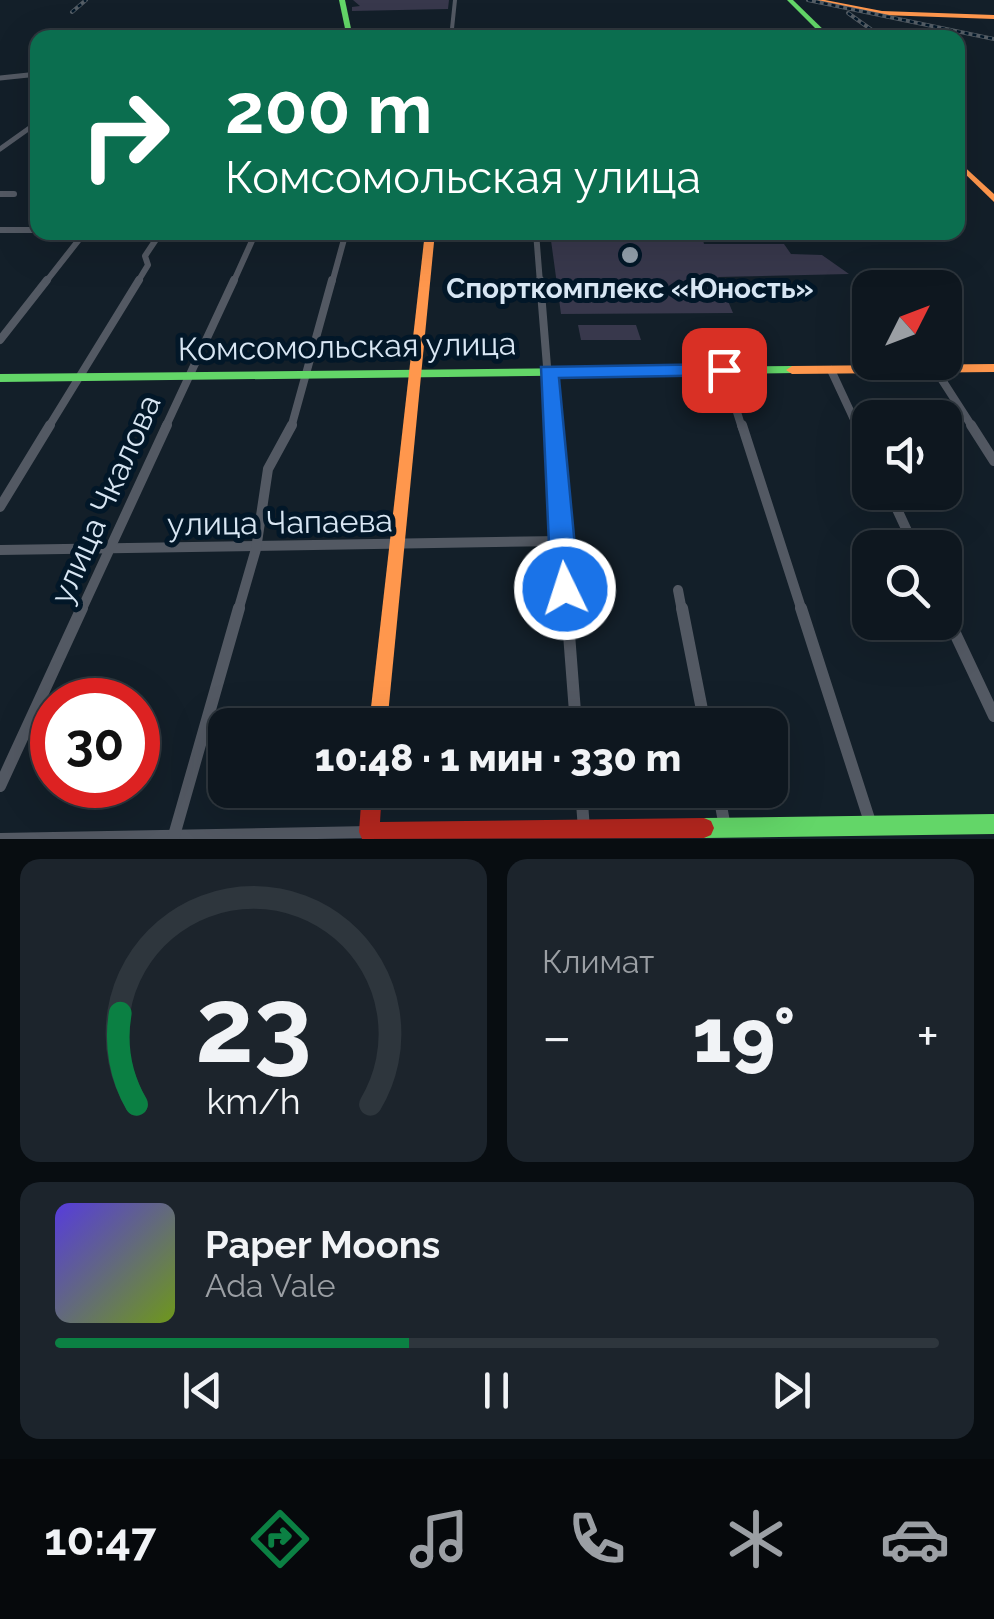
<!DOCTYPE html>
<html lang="ru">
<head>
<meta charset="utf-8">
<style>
	:root { --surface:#0e171f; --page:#1c242c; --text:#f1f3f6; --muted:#9b9fa4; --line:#2e363d; --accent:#0b8043 }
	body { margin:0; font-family:Raleway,sans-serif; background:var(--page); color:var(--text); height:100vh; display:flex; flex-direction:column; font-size:38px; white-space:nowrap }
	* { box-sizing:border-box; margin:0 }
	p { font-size:32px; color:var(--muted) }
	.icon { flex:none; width:55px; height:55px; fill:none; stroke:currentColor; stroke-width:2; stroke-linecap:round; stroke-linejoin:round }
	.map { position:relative; height:839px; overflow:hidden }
	.panel { display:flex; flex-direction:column; gap:20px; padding:20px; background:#080d11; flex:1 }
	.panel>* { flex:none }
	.hud { position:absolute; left:30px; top:30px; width:935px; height:210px; border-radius:20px; box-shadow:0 10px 40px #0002,0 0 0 2px var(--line); background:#0b6e4f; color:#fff; overflow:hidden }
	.needle { width:65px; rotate:48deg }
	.buttons { position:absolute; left:852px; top:270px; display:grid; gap:20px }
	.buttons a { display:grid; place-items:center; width:110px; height:110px; border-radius:20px; background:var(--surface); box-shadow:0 10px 40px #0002,0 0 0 2px var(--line); font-size:50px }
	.speed { position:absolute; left:30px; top:678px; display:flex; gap:20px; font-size:50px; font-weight:700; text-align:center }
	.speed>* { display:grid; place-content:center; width:130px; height:130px; border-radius:50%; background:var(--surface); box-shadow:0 10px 40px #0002,0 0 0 2px var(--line); line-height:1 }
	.speed .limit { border:15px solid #d22; background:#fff; color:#111 }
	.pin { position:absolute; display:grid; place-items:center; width:85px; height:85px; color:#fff; margin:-42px; border-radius:20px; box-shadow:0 5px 15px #0006 }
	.me { position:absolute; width:110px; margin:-55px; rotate:356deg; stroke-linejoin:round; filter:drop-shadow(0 0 8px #0008) }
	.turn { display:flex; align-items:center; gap:35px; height:210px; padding:0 30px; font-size:45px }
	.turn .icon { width:130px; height:130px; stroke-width:2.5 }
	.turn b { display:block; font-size:70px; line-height:85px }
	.big { font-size:75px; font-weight:800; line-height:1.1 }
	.panel .widget { flex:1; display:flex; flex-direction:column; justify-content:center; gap:15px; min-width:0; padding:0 35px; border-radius:20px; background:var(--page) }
	.panel .dial { align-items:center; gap:0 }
	.dial svg { height:260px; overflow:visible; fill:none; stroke:var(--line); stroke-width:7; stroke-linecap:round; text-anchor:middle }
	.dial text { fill:var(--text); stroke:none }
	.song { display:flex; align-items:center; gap:30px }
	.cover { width:120px; height:120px; border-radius:15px; background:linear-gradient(135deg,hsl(250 70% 55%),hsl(80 70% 35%)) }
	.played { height:10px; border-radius:5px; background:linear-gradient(90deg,var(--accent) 40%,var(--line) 40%) }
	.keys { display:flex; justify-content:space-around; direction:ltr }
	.heat { display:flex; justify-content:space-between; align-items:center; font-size:55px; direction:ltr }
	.panel .tiles { flex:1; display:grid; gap:20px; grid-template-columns:1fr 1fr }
	.widget:last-child { grid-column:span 2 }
	.trip { position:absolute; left:208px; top:708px; width:580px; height:100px; border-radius:20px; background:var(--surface); box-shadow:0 10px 40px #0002,0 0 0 2px var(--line); font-weight:800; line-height:100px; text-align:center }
	.tab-bar { display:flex; height:160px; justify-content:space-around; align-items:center; background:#06090c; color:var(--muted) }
	.tab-bar .icon { width:70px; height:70px }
	.tab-bar .selected { color:var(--accent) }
	.tab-bar b { font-size:45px; color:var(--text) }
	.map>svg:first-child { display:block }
	.green { fill:#38384c }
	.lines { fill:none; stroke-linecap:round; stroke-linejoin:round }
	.street-far5 { stroke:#535963; stroke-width:4 }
	.street-far4 { stroke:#535963; stroke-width:5 }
	.street-far3 { stroke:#535963; stroke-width:6 }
	.street-far2 { stroke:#535963; stroke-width:8 }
	.street-far1 { stroke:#535963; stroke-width:10 }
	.street { stroke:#535963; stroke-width:12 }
	.fast { fill:#63d668; fill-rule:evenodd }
	.slow { fill:#ff974d; fill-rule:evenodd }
	.jam { fill:#b3261e; fill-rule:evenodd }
	.rail-casing { stroke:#545d65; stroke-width:4 }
	.rail { stroke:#021728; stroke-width:2.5; stroke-dasharray:4; stroke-linecap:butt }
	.wall { fill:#36444c }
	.route { fill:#1a73e8; stroke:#114b97; stroke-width:2.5 }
	.poi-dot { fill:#93a0ac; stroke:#021728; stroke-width:4 }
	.labels { text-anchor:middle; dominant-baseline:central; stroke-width:10; stroke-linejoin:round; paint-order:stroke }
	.far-poi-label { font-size:28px; font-weight:bold; fill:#d8e6f3; stroke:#021728 }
	.street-label { font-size:32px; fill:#d8e6f3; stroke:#021728 }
</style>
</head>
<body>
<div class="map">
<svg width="994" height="839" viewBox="0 0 994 839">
	<rect width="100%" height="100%" fill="#131f29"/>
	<g class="green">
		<polygon points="353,0 449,0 448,9 352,11 352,7 360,6"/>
		<polygon points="550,233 713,233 716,240 703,240 704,244 784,244 791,254 822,255 849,274 718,277 733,313 561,314"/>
		<polygon points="578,325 636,325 641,340 581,340"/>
	</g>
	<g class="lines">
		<g class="street-far5">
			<polyline points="451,38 455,0"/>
			<polyline points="32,75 38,74"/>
		</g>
		<g class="street-far4">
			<polyline points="0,78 38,74"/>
			<polyline points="0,149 38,122"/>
		</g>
		<g class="street-far3">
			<polyline points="32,182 38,177"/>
			<polyline points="0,194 14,194"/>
			<polyline points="0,230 38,230"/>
			<polyline points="536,232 540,283"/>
			<polyline points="45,283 85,232"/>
			<polyline points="137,283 148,265 145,256 161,232"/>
			<polyline points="233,283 256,232"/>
			<polyline points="332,283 346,232"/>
		</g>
		<g class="street-far2">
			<polyline points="540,280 552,428"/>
			<polyline points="0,340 47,280"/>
			<polyline points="935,369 973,428"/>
			<polyline points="831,370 858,428"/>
			<polyline points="724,371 742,428"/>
			<polyline points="48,428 139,280"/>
			<polyline points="165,428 234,280"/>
			<polyline points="291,428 332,280"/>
		</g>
		<g class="street-far1">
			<polyline points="552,425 567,611"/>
			<polyline points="742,425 802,611"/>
			<polyline points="857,425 870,453"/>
			<polyline points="971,425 994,461"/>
			<polyline points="889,492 915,548"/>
			<polyline points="0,507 50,425"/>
			<polyline points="0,550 562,541"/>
			<polyline points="678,590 682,611"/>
			<polyline points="81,611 167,425"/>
			<polyline points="238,611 256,549 268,469 292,425"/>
		</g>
		<g class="street">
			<polyline points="567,608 576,725"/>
			<polyline points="682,608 705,725"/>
			<polyline points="801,608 871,825"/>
			<polyline points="945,612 994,716"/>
			<polyline points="0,786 82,608"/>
			<polyline points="581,790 584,829"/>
			<polyline points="718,790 725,827"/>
			<polyline points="0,839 369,832 368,839"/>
			<polyline points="173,839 239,608"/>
		</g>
		<g class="fast">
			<polygon points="339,0 345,0 353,38 347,38"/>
			<polygon points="787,0 793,0 832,38 825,38"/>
			<polygon points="792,366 798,370 796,373 0,382 0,374"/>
			<polygon points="994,814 994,834 704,838 697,835 694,828 697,821 704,818"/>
		</g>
		<g class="slow">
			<polygon points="814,0 825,0 882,11 994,15 994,19 882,15"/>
			<polygon points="958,161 994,194 994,202 958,167"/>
			<polygon points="425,232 435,232 387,725 369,725"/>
			<polygon points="994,364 994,372 792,374 786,370 792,366"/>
		</g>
		<polygon class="jam" points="362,790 382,790 380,822 704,818 711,821 714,828 711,835 704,838 362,839 359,832"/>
		<defs>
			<g id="rail">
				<polyline points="808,0 994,39"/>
				<polyline points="72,12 86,0"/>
				<polyline points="848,13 883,38"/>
			</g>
		</defs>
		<use href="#rail" class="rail-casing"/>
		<use href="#rail" class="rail"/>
	</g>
	<polygon class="wall" points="715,232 803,232 801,238 767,235 716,235"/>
	<polygon class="route" points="724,364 735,370 731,375 559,378 579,589 575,597 555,597 551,589 541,367"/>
	<circle class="poi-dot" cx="630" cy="255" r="10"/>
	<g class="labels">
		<g class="far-poi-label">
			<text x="630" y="288">Спорткомплекс «Юность»</text>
		</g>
		<g class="street-label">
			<text transform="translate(347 346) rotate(-1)">Комсомольская улица</text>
			<text transform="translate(105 499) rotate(-66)">улица Чкалова</text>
			<text transform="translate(280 522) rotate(-1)">улица Чапаева</text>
		</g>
	</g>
</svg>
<div class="buttons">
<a><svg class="needle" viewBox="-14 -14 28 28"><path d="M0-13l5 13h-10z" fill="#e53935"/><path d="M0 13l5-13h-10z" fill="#9b9fa4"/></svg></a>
<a><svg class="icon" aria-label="sound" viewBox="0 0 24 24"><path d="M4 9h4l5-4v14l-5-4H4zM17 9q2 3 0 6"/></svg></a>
<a><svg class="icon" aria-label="search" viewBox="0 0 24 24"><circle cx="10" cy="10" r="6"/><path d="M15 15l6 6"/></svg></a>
</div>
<div class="speed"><div class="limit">30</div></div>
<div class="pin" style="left:724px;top:370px;background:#d93025"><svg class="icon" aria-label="arrive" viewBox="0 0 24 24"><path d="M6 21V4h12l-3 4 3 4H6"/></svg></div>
<svg class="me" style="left:565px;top:589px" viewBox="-20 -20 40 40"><circle r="17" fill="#1a73e8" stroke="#fff" stroke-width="3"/><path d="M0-11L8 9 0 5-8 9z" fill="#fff"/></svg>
<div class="trip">10:48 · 1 мин · 330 m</div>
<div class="hud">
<div class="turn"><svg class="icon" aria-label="right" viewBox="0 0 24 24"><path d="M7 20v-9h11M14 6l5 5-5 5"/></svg><div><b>200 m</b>Комсомольская улица</div></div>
</div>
</div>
<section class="panel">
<div class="tiles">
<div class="widget dial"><svg viewBox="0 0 100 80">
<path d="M14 69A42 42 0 1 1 86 69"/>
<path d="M14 69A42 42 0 0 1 9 41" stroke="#0b8043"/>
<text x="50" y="56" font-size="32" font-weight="700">23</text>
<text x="50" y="72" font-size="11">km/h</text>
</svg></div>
<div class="widget"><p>Климат</p>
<div class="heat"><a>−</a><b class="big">19°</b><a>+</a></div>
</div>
<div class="widget">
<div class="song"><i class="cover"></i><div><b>Paper Moons</b><p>Ada Vale</p></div></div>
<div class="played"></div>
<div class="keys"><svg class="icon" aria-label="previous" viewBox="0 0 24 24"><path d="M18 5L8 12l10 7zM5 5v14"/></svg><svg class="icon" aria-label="pause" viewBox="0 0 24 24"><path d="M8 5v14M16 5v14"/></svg><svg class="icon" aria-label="next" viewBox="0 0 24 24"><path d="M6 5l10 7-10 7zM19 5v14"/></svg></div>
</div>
</div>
</section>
<nav class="tab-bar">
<b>10:47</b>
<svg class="icon selected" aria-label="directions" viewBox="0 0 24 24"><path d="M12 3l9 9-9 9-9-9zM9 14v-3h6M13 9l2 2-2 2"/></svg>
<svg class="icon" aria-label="music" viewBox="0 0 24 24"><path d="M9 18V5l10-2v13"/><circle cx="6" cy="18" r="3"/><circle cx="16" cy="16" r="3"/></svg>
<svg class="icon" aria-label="phone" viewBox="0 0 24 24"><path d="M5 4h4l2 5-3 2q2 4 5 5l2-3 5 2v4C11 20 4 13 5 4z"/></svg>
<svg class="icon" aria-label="climate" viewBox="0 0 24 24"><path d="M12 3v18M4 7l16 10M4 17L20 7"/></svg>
<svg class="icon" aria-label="car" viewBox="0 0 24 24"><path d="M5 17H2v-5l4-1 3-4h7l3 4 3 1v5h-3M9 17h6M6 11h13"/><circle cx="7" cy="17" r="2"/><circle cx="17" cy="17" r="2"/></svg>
</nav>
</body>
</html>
